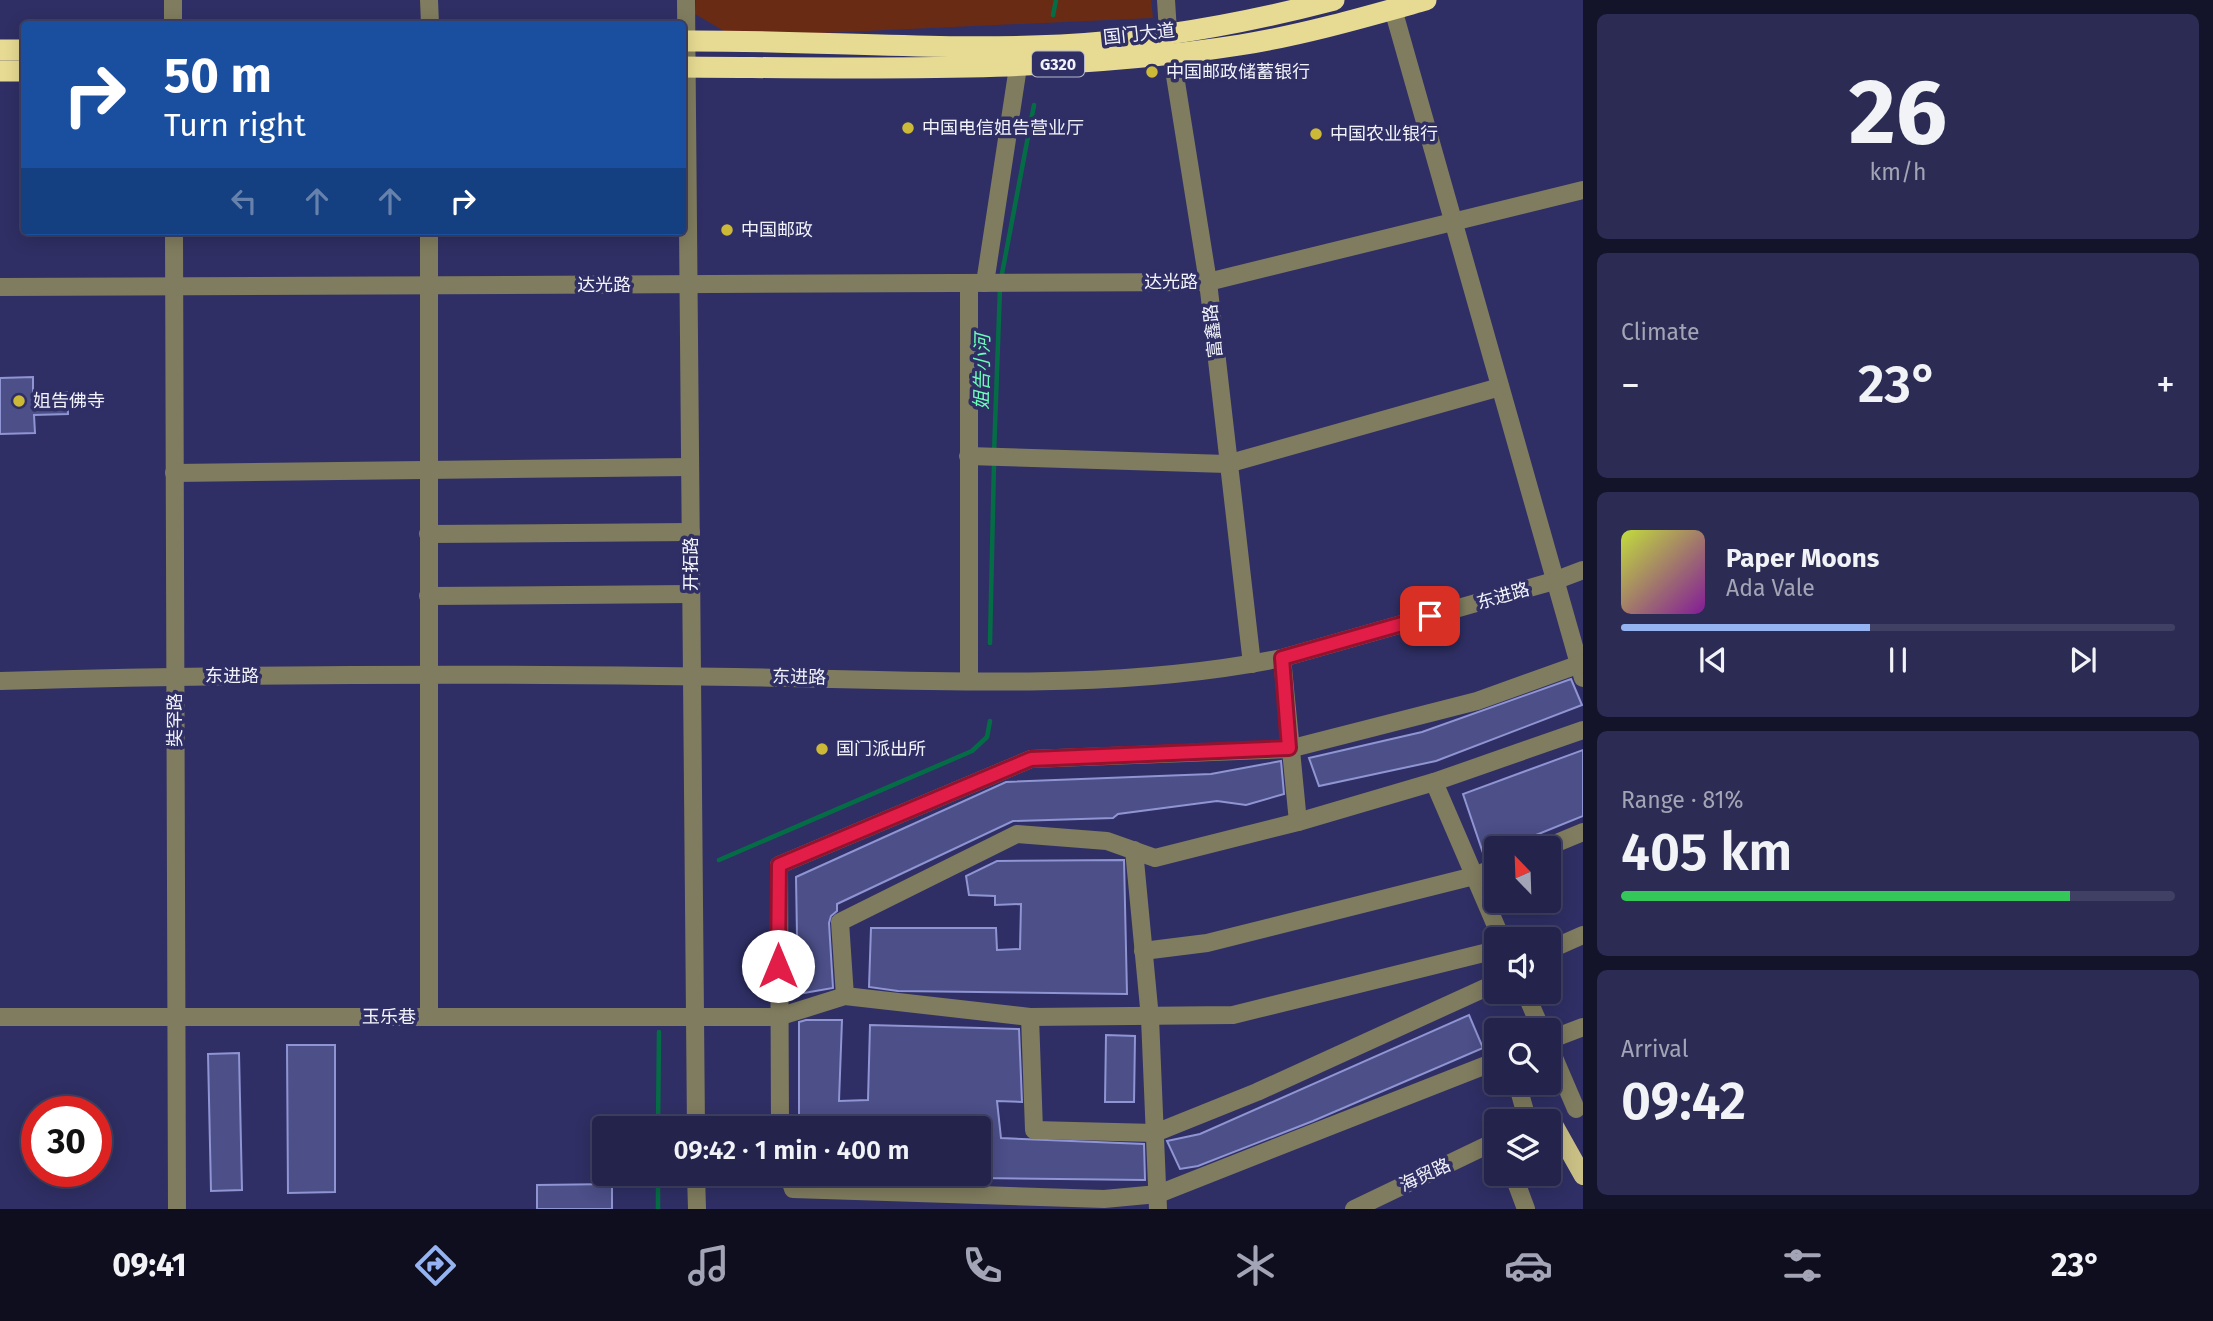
<!DOCTYPE html>
<html lang="en">
<head>
<meta charset="utf-8">
<style>
	:root { --surface:#23234c; --page:#2b2b53; --text:#f1f3f6; --muted:#a3a4b5; --line:#404064; --accent:#95b2f1 }
	body { margin:0; font-family:"Fira Sans","Noto Sans SC",sans-serif; background:var(--page); color:var(--text); height:100vh; display:flex; flex-direction:column; font-size:26px; white-space:nowrap }
	* { box-sizing:border-box; margin:0 }
	p { font-size:23px; color:var(--muted) }
	.icon { flex:none; width:38px; height:38px; fill:none; stroke:currentColor; stroke-width:2; stroke-linecap:round; stroke-linejoin:round }
	.map { position:relative; flex:1; overflow:hidden }
	.drawer { display:flex; flex-direction:column; gap:14px; padding:14px; background:#13132a; width:630px }
	.drawer>* { flex:none }
	.banner { position:absolute; left:21px; top:21px; width:665px; height:214px; border-radius:7px; box-shadow:0 4px 18px #0003,0 0 0 2px var(--line); background:#1a4fa0; color:#fff; overflow:hidden }
	.needle { width:46px; rotate:337deg }
	.fabs { position:absolute; left:1484px; top:836px; display:grid; gap:14px }
	.fabs a { display:grid; place-items:center; width:77px; height:77px; border-radius:7px; background:var(--surface); box-shadow:0 4px 18px #0003,0 0 0 2px var(--line); font-size:35px }
	.speed { position:absolute; left:21px; top:1096px; display:flex; gap:14px; font-size:35px; font-weight:700; text-align:center }
	.speed>* { display:grid; place-content:center; width:91px; height:91px; border-radius:50%; background:var(--surface); box-shadow:0 4px 18px #0003,0 0 0 2px var(--line); line-height:1 }
	.speed .limit { border:10px solid #d22; background:#fff; color:#111 }
	.pin { position:absolute; display:grid; place-items:center; width:60px; height:60px; color:#fff; margin:-30px; border-radius:14px; box-shadow:0 4px 10px #0006 }
	.me { position:absolute; width:77px; margin:-38px; rotate:0deg; stroke-linejoin:round; filter:drop-shadow(0 0 5px #0008) }
	.turn { display:flex; align-items:center; gap:24px; height:147px; padding:0 28px; font-size:32px }
	.turn .icon { width:91px; height:91px; stroke-width:2.5 }
	.turn b { display:block; font-size:49px; line-height:60px }
	.lanes { display:flex; align-items:center; height:66px; padding:0 28px; background:#0003; justify-content:center; gap:35px; direction:ltr }
	.lanes .off { opacity:.35 }
	.big { font-size:52px; font-weight:600; line-height:1.1 }
	.drawer .tile { flex:1; display:flex; flex-direction:column; justify-content:center; gap:10px; min-width:0; padding:0 24px; border-radius:10px; background:var(--page) }
	.drawer .dial { align-items:center; gap:0 }
	.dial b { font-size:91px; line-height:1 }
	.song { display:flex; align-items:center; gap:21px }
	.cover { width:84px; height:84px; border-radius:10px; background:linear-gradient(135deg,hsl(70 70% 55%),hsl(290 70% 35%)) }
	.played { height:7px; border-radius:4px; background:linear-gradient(90deg,var(--accent) 45%,var(--line) 45%) }
	.keys { display:flex; justify-content:space-around; direction:ltr }
	.heat { display:flex; justify-content:space-between; align-items:center; font-size:38px; direction:ltr }
	.charge { height:10px; border-radius:5px; background:linear-gradient(90deg,#34c759 81%,var(--line) 0) }
	.trip { position:absolute; left:592px; top:1116px; width:399px; height:70px; border-radius:7px; background:var(--surface); box-shadow:0 4px 18px #0003,0 0 0 2px var(--line); font-weight:600; line-height:70px; text-align:center }
	.menu { display:flex; height:112px; justify-content:space-around; align-items:center; background:#0e0e1e; color:var(--muted) }
	.menu .icon { width:49px; height:49px }
	.menu .selected { color:var(--accent) }
	.menu b { font-size:32px; color:var(--text) }
	main { display:flex; flex:1; min-height:0 }
	.map>svg:first-child { display:block }
	.green { fill:#6a2b14 }
	.lines { fill:none; stroke-linecap:round; stroke-linejoin:round }
	.stream { stroke:#056d46; stroke-width:4.5 }
	.building { fill:#4c4f88; stroke:#8f94d3; stroke-width:2 }
	.minor { stroke:#807c5f; stroke-width:18 }
	.major { stroke:#cac085; stroke-width:18 }
	.highway { stroke:#e7db93; stroke-width:21 }
	.route-casing { stroke:#92132f; stroke-width:18 }
	.route { stroke:#e11d48; stroke-width:12 }
	.poi-dot { fill:#cdb938; stroke:#2f2f65; stroke-width:2.5 }
	.labels { text-anchor:middle; dominant-baseline:central; stroke-width:7; stroke-linejoin:round; paint-order:stroke }
	.shield { fill:#2f2f65; stroke:#b8b8cd; stroke-width:2 }
	.shield-label { font-size:16px; font-weight:bold; fill:#f2f3fa }
	.street-label { font-size:18px; fill:#f2f3fa; stroke:#2f2f65 }
	.poi-label { font-size:18px; fill:#f2f3fa; stroke:#2f2f65; text-anchor:start }
	.water-label { font-size:19px; font-style:italic; fill:#6afeb8; stroke:#2f2f65 }
</style>
</head>
<body>
<main>
<div class="map">
<svg width="1583" height="1209" viewBox="0 0 1583 1209">
	<rect width="100%" height="100%" fill="#2f2f65"/>
	<polygon class="green" points="696,0 1151,0 1153,18 734,37 695,14"/>
	<g class="lines">
		<g class="stream">
			<polyline points="1053,15 1056,0"/>
			<polyline points="1001,279 1034,105"/>
			<polyline points="994,454 1000,288"/>
			<polyline points="990,643 994,463"/>
			<polyline points="719,860 972,751 987,737 990,721"/>
			<polyline points="658,1129 659,1032"/>
			<polyline points="658,1209 658,1174"/>
		</g>
	</g>
	<g class="building">
		<polygon points="33,377 33,393 67,392 68,414 34,415 35,433 0,434 0,378"/>
		<polygon points="1571,679 1582,705 1436,761 1319,786 1309,758 1422,732"/>
		<polygon points="1583,750 1583,816 1484,856 1463,794"/>
		<polygon points="1281,761 1284,794 1246,805 1217,801 1118,814 1113,818 1013,821 837,904 837,911 831,916 829,923 833,988 798,994 796,877 1006,782 1211,774"/>
		<polygon points="1124,860 1127,994 898,991 869,987 871,928 996,928 997,950 1020,949 1021,904 995,905 995,896 969,895 966,876 997,861"/>
		<polygon points="1469,1015 1483,1048 1313,1121 1198,1166 1180,1169 1167,1141 1200,1134"/>
		<polygon points="806,1020 842,1020 839,1101 868,1100 870,1025 1019,1029 1022,1102 997,1101 1001,1138 1144,1144 1145,1180 978,1178 978,1129 799,1129 799,1022"/>
		<polygon points="1106,1035 1135,1036 1134,1102 1105,1102"/>
		<polygon points="287,1045 335,1045 335,1192 288,1193"/>
		<polygon points="239,1053 242,1190 211,1191 208,1054"/>
		<polygon points="612,1184 612,1209 537,1209 537,1185"/>
	</g>
	<g class="lines">
		<g class="minor">
			<polyline points="173,0 173,24"/>
			<polyline points="429,0 430,24"/>
			<polyline points="686,0 696,1129"/>
			<polyline points="1166,0 1168,32 1208,282 1252,664"/>
			<polyline points="1393,9 1583,678"/>
			<polyline points="174,231 177,1209"/>
			<polyline points="429,231 429,1017"/>
			<polyline points="985,283 1018,67"/>
			<polyline points="0,287 1208,282 1583,190"/>
			<polyline points="968,456 1227,464 1500,387"/>
			<polyline points="174,473 690,467"/>
			<polyline points="428,534 691,532"/>
			<polyline points="428,596 691,594"/>
			<polyline points="1282,658 1298,822"/>
			<polyline points="969,680 969,283"/>
			<path d="M0,681C245,674 490,673 735,677C914,679 1105,694 1282,658L1554,581L1583,570"/>
			<polyline points="1434,782 1502,940"/>
			<polyline points="1542,849 1583,832"/>
			<polyline points="1134,850 1150,1018 1158,1209"/>
			<polyline points="1549,950 1583,935"/>
			<polyline points="1143,951 1207,943 1474,876 1496,867"/>
			<polyline points="1525,992 1542,1031"/>
			<polyline points="845,996 840,922 1017,834 1107,841 1155,858 1298,822 1434,782 1583,730"/>
			<polyline points="0,1017 778,1017 845,996 1030,1017 1233,1015 1496,950"/>
			<polyline points="1030,1017 1034,1130 1155,1133 1257,1092 1496,983"/>
			<polyline points="1549,1040 1583,1027"/>
			<polyline points="1549,1046 1576,1109"/>
			<polyline points="1517,1083 1528,1122"/>
			<polyline points="780,1129 779,865 1031,759 1289,749 1477,701 1583,663"/>
			<polyline points="696,1174 697,1209"/>
			<polyline points="788,1174 793,1189 1104,1199 1158,1194 1496,1061"/>
			<polyline points="1513,1174 1526,1209"/>
			<polyline points="1354,1209 1496,1141"/>
		</g>
		<polyline class="major" points="1552,1121 1583,1176"/>
		<g class="highway">
			<path d="M682,41C808,40 935,51 1061,45C1152,40 1246,23 1334,0"/>
			<polyline points="0,50 24,50"/>
			<path d="M682,67C869,68 1055,74 1240,45C1303,35 1365,17 1426,0"/>
			<polyline points="0,71 24,71"/>
		</g>
	</g>
	<g class="lines">
		<defs>
			<polyline id="route" points="778,966 779,865 1031,759 1289,748 1282,658 1430,616"/>
		</defs>
		<use href="#route" class="route-casing"/>
		<use href="#route" class="route"/>
	</g>
	<g class="poi-dot">
		<circle cx="1152" cy="72" r="7"/>
		<circle cx="908" cy="128" r="7"/>
		<circle cx="1316" cy="134" r="7"/>
		<circle cx="727" cy="230" r="7"/>
		<circle cx="19" cy="401" r="7"/>
		<circle cx="822" cy="749" r="7"/>
	</g>
	<g class="labels">
		<rect class="shield" x="1032" y="51.5" width="52" height="25" rx="5"/>
		<g class="shield-label">
			<text x="1058" y="64">G320</text>
		</g>
		<g class="street-label">
			<text transform="translate(1139 34) rotate(-6)">国门大道</text>
			<text x="1171" y="282">达光路</text>
			<text x="604" y="285">达光路</text>
			<text transform="translate(1213 331) rotate(-96)">富鑫路</text>
			<text transform="translate(691 564) rotate(-90)">开拓路</text>
			<text transform="translate(1503 596) rotate(-16)">东进路</text>
			<text x="232" y="676">东进路</text>
			<text transform="translate(799 677) rotate(1)">东进路</text>
			<text transform="translate(175 720) rotate(-90)">奘罕路</text>
			<text x="389" y="1017">玉乐巷</text>
			<text transform="translate(1425 1175) rotate(-25)">海贸路</text>
		</g>
		<g class="poi-label">
			<text x="1166" y="72">中国邮政储蓄银行</text>
			<text x="922" y="128">中国电信姐告营业厅</text>
			<text x="1330" y="134">中国农业银行</text>
			<text x="741" y="230">中国邮政</text>
			<text x="33" y="401">姐告佛寺</text>
			<text x="836" y="749">国门派出所</text>
		</g>
		<g class="water-label">
			<text transform="translate(982 372) rotate(-89)">姐告小河</text>
		</g>
	</g>
</svg>
<div class="fabs">
<a><svg class="needle" viewBox="-14 -14 28 28"><path d="M0-13l5 13h-10z" fill="#e53935"/><path d="M0 13l5-13h-10z" fill="#a3a4b5"/></svg></a>
<a><svg class="icon" aria-label="sound" viewBox="0 0 24 24"><path d="M4 9h4l5-4v14l-5-4H4zM17 9q2 3 0 6"/></svg></a>
<a><svg class="icon" aria-label="search" viewBox="0 0 24 24"><circle cx="10" cy="10" r="6"/><path d="M15 15l6 6"/></svg></a>
<a><svg class="icon" aria-label="layers" viewBox="0 0 24 24"><path d="M12 4l9 5-9 5-9-5zM3 14l9 5 9-5"/></svg></a>
</div>
<div class="speed"><div class="limit">30</div></div>
<div class="pin" style="left:1430px;top:616px;background:#d93025"><svg class="icon" aria-label="arrive" viewBox="0 0 24 24"><path d="M6 21V4h12l-3 4 3 4H6"/></svg></div>
<svg class="me" style="left:778px;top:966px" viewBox="-20 -20 40 40"><circle r="19" fill="#fff"/><path d="M0-13L10 11 0 6-10 11z" fill="#e11d48"/></svg>
<div class="trip">09:42 · 1 min · 400 m</div>
<div class="banner">
<div class="turn"><svg class="icon" aria-label="right" viewBox="0 0 24 24"><path d="M7 20v-9h11M14 6l5 5-5 5"/></svg><div><b>50 m</b>Turn right</div></div>
<div class="lanes"><svg class="icon off" aria-label="left" viewBox="0 0 24 24"><path d="M17 20v-9H6M10 6l-5 5 5 5"/></svg><svg class="icon off" aria-label="ahead" viewBox="0 0 24 24"><path d="M12 20V5M6 11l6-6 6 6"/></svg><svg class="icon off" aria-label="ahead" viewBox="0 0 24 24"><path d="M12 20V5M6 11l6-6 6 6"/></svg><svg class="icon" aria-label="right" viewBox="0 0 24 24"><path d="M7 20v-9h11M14 6l5 5-5 5"/></svg></div>
</div>
</div>
<section class="drawer">
<div class="tile dial"><b>26</b><p>km/h</p></div>
<div class="tile"><p>Climate</p>
<div class="heat"><a>−</a><b class="big">23°</b><a>+</a></div>
</div>
<div class="tile">
<div class="song"><i class="cover"></i><div><b>Paper Moons</b><p>Ada Vale</p></div></div>
<div class="played"></div>
<div class="keys"><svg class="icon" aria-label="previous" viewBox="0 0 24 24"><path d="M18 5L8 12l10 7zM5 5v14"/></svg><svg class="icon" aria-label="pause" viewBox="0 0 24 24"><path d="M8 5v14M16 5v14"/></svg><svg class="icon" aria-label="next" viewBox="0 0 24 24"><path d="M6 5l10 7-10 7zM19 5v14"/></svg></div>
</div>
<div class="tile"><p>Range · 81%</p><b class="big">405 km</b><div class="charge"></div></div>
<div class="tile"><p>Arrival</p><b class="big">09:42</b></div>
</section>
</main>
<nav class="menu">
<b>09:41</b>
<svg class="icon selected" aria-label="directions" viewBox="0 0 24 24"><path d="M12 3l9 9-9 9-9-9zM9 14v-3h6M13 9l2 2-2 2"/></svg>
<svg class="icon" aria-label="music" viewBox="0 0 24 24"><path d="M9 18V5l10-2v13"/><circle cx="6" cy="18" r="3"/><circle cx="16" cy="16" r="3"/></svg>
<svg class="icon" aria-label="phone" viewBox="0 0 24 24"><path d="M5 4h4l2 5-3 2q2 4 5 5l2-3 5 2v4C11 20 4 13 5 4z"/></svg>
<svg class="icon" aria-label="climate" viewBox="0 0 24 24"><path d="M12 3v18M4 7l16 10M4 17L20 7"/></svg>
<svg class="icon" aria-label="car" viewBox="0 0 24 24"><path d="M5 17H2v-5l4-1 3-4h7l3 4 3 1v5h-3M9 17h6M6 11h13"/><circle cx="7" cy="17" r="2"/><circle cx="17" cy="17" r="2"/></svg>
<svg class="icon" aria-label="filters" viewBox="0 0 24 24"><path d="M4 7h16M4 17h16"/><circle cx="9" cy="7" r="2"/><circle cx="15" cy="17" r="2"/></svg>
<b>23°</b>
</nav>
</body>
</html>
